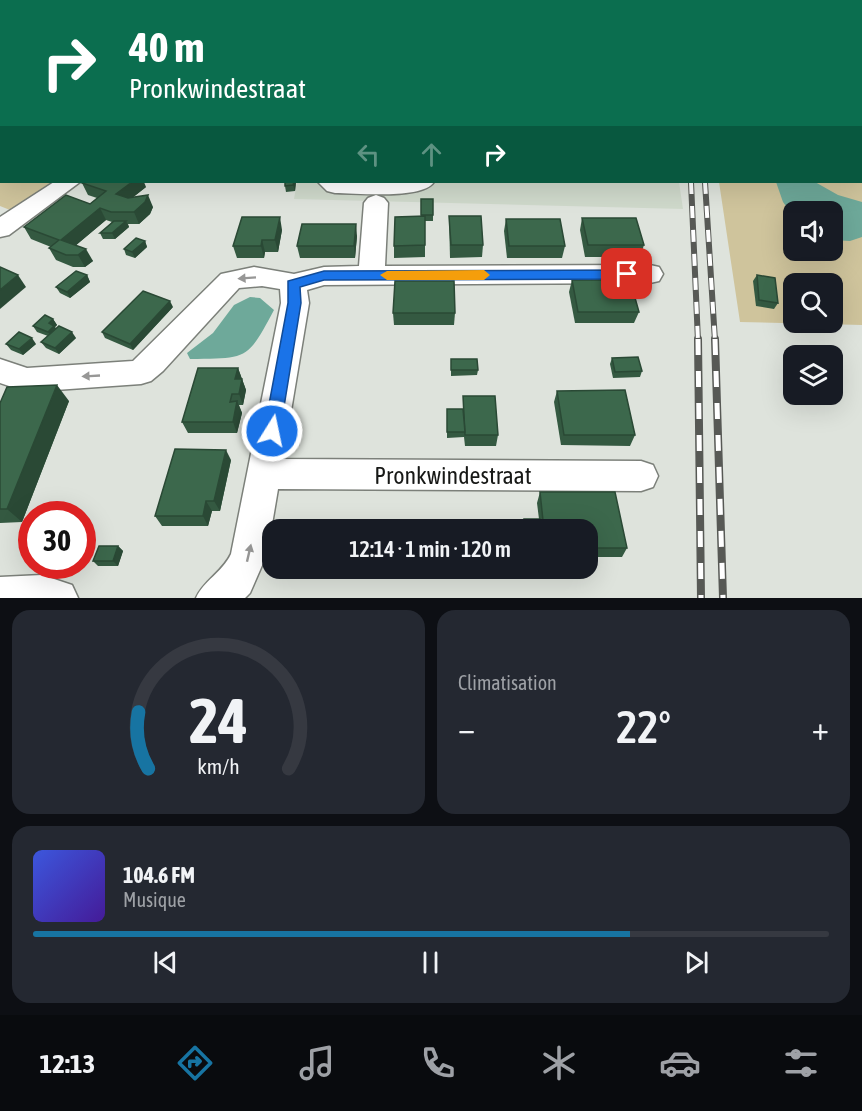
<!DOCTYPE html>
<html lang="fr">
<head>
<meta charset="utf-8">
<style>
	:root { --surface:#171b24; --page:#242831; --text:#f1f3f6; --muted:#9ea1a6; --line:#363941; --accent:#1774a2 }
	body { margin:0; font-family:"Asap Condensed",sans-serif; background:var(--page); color:var(--text); height:100vh; display:flex; flex-direction:column; font-size:22px; white-space:nowrap }
	* { box-sizing:border-box; margin:0 }
	p { font-size:20px; color:var(--muted) }
	.icon { flex:none; width:33px; height:33px; fill:none; stroke:currentColor; stroke-width:2; stroke-linecap:round; stroke-linejoin:round }
	.map { position:relative; height:598px; overflow:hidden }
	.details { display:flex; flex-direction:column; gap:12px; padding:12px; background:#0d0f14; flex:1 }
	.details>* { flex:none }
	.hud { position:absolute; left:0px; top:0px; width:862px; height:183px; box-shadow:0 6px 24px #0002; background:#0b6e4f; color:#fff; overflow:hidden }
	.buttons { position:absolute; left:783px; top:201px; display:grid; gap:12px }
	.buttons a { display:grid; place-items:center; width:60px; height:60px; border-radius:12px; background:var(--surface); box-shadow:0 6px 24px #0002; font-size:30px }
	.speed { position:absolute; left:18px; top:501px; display:flex; gap:12px; font-size:30px; font-weight:700; text-align:center }
	.speed>* { display:grid; place-content:center; width:78px; height:78px; border-radius:50%; background:var(--surface); box-shadow:0 6px 24px #0002; line-height:1 }
	.speed .limit { border:9px solid #d22; background:#fff; color:#111 }
	.pin { position:absolute; display:grid; place-items:center; width:51px; height:51px; color:#fff; margin:-26px; border-radius:12px; box-shadow:0 3px 9px #0006 }
	.me { position:absolute; width:66px; margin:-33px; rotate:10deg; stroke-linejoin:round; filter:drop-shadow(0 0 4px #0008) }
	.turn { display:flex; align-items:center; gap:21px; height:126px; padding:0 30px; font-size:27px }
	.turn .icon { width:78px; height:78px; stroke-width:2.5 }
	.turn b { display:block; font-size:42px; line-height:51px }
	.lanes { display:flex; align-items:center; height:57px; padding:0 30px; background:#0003; justify-content:center; gap:30px; direction:ltr }
	.lanes .off { opacity:.35 }
	.big { font-size:45px; font-weight:600; line-height:1.1 }
	.details .tile { flex:1; display:flex; flex-direction:column; justify-content:center; gap:9px; min-width:0; padding:0 21px; border-radius:18px; background:var(--page) }
	.details .dial { align-items:center; gap:0 }
	.dial svg { height:156px; overflow:visible; fill:none; stroke:var(--line); stroke-width:7; stroke-linecap:round; text-anchor:middle }
	.dial text { fill:var(--text); stroke:none }
	.song { display:flex; align-items:center; gap:18px }
	.cover { width:72px; height:72px; border-radius:9px; background:linear-gradient(135deg,hsl(230 70% 55%),hsl(260 70% 35%)) }
	.played { height:6px; border-radius:3px; background:linear-gradient(90deg,var(--accent) 75%,var(--line) 75%) }
	.keys { display:flex; justify-content:space-around; direction:ltr }
	.heat { display:flex; justify-content:space-between; align-items:center; font-size:33px; direction:ltr }
	.details .tiles { flex:1; display:grid; gap:12px; grid-template-columns:1fr 1fr }
	.tile:last-child { grid-column:span 2 }
	.trip { position:absolute; left:262px; top:519px; width:336px; height:60px; border-radius:18px; background:var(--surface); box-shadow:0 6px 24px #0002; font-weight:600; line-height:60px; text-align:center }
	.tabs { display:flex; height:96px; justify-content:space-around; align-items:center; background:#090b0e; color:var(--muted) }
	.tabs .icon { width:42px; height:42px }
	.tabs .selected { color:var(--accent) }
	.tabs b { font-size:27px; color:var(--text) }
	.map>svg:first-child { display:block }
	.built { fill:#cfd9cb }
	.green { fill:#cfc49c; fill-rule:evenodd }
	.water { fill:#6ea99a }
	.lines { fill:none; stroke-linecap:round; stroke-linejoin:round }
	.minor-casing { stroke:#7c807a; stroke-width:3 }
	.minor { fill:#fff; fill-rule:evenodd }
	.rail-far1-casing { stroke:#575955; stroke-width:6 }
	.rail-casing { stroke:#575955; stroke-width:8 }
	.rail-far1 { stroke:#fff; stroke-width:4; stroke-dasharray:12; stroke-linecap:butt }
	.rail { stroke:#fff; stroke-width:5; stroke-dasharray:16; stroke-linecap:butt }
	.wall { fill:#345941 }
	.shaded-wall { fill:#2a4935 }
	.building { fill:#3c684c; stroke:#2a4935; stroke-width:1.5 }
	.oneway { fill:#979796 }
	.route { fill:#1a73e8; stroke:#114b97; stroke-width:1.5 }
	.slow { fill:#f59e0b }
	.labels { text-anchor:middle; dominant-baseline:central; stroke-width:6; stroke-linejoin:round; paint-order:stroke }
	.near-street-label { font-size:24px; fill:#171816; stroke:#fff }
</style>
</head>
<body>
<div class="map">
<svg width="862" height="598" viewBox="0 0 862 598">
	<rect width="100%" height="100%" fill="#dee3dc"/>
	<polygon class="built" points="297,182 679,182 683,209 294,199"/>
	<g class="green">
		<path d="M846,0H862V325L740,322L719,182H861V2ZM794,212H832V250H794ZM794,284H832V322H794Z"/>
		<polygon points="0,150 2,182 53,182 10,210 0,206"/>
	</g>
	<g class="water">
		<polygon points="776,182 815,182 838,195 862,202 862,237 850,241 833,240 832,212 794,212 793,216 783,202"/>
		<path d="M250,297L260,298L274,310C247,361 247,358 190,359L187,353L213,333L234,305Z"/>
	</g>
	<g class="lines">
		<defs>
			<g id="minor">
				<polygon points="239,0 255,0 238,2"/>
				<rect x="496" y="0" width="16" height="2"/>
				<polygon points="824,0 842,0 843,2 825,2"/>
				<polygon points="54,182 80,182 9,235 0,237 0,217"/>
				<path d="M318,182H434C422,200 357,193 335,193L327,191Z"/>
				<path d="M376,195L384,198L388,203L385,266L650,265L659,267L663,274L659,281L650,283L324,285L307,290L309,303L283,459L641,461L653,465L658,476L653,487L641,491L278,489L267,554L250,593L245,598H196C204,580 222,573 231,554L281,303L280,289L262,286L239,288L163,371L151,381L141,384L27,392L0,383V359L27,368L133,361L221,274L254,267L294,274L324,267L359,266L364,203L368,198Z"/>
				<polygon points="42,575 72,585 78,598 0,598 0,577"/>
			</g>
		</defs>
		<use href="#minor" class="minor-casing"/>
		<use href="#minor" class="minor"/>
		<defs>
			<g id="rail-far1">
				<polyline points="691,182 698,341"/>
				<polyline points="705,182 715,341"/>
			</g>
			<g id="rail">
				<polyline points="698,339 701,598"/>
				<polyline points="715,339 723,598"/>
			</g>
		</defs>
		<use href="#rail-far1" class="rail-far1-casing"/>
		<use href="#rail" class="rail-casing"/>
		<use href="#rail-far1" class="rail-far1"/>
		<use href="#rail" class="rail"/>
	</g>
	<g class="wall">
		<polygon points="0,0 21,0 19,2 2,2 2,10 0,10"/>
		<polygon points="154,0 195,0 194,2"/>
		<polygon points="260,0 348,0 347,2 260,2"/>
		<rect x="542" y="0" width="9" height="2"/>
		<polygon points="285,182 296,182 295,191 286,192 285,186"/>
		<polygon points="82,183 146,187 132,198 153,207 150,214 139,224 128,224 129,227 115,239 103,239 100,233 112,222 106,220 76,245 93,261 85,267 73,267 56,260 49,248 51,247 31,239 24,227 90,204 97,198 88,195"/>
		<polygon points="421,199 433,199 433,221 425,221 425,257 394,258 394,246 421,216"/>
		<polygon points="449,216 483,245 482,257 450,258"/>
		<polygon points="582,218 644,245 640,257 585,257 580,230"/>
		<polygon points="506,219 565,246 562,258 507,258 504,231"/>
		<polygon points="282,230 278,252 265,252 264,258 237,258 233,246"/>
		<polygon points="357,236 355,258 300,258 297,246"/>
		<polygon points="145,241 147,247 135,258 126,255 124,249"/>
		<polygon points="87,275 90,282 70,298 60,293 56,287"/>
		<polygon points="757,275 778,303 774,309 756,306 753,281"/>
		<polygon points="572,280 639,312 634,323 575,323 569,292"/>
		<polygon points="173,307 133,350 105,338 102,332"/>
		<polygon points="393,313 455,313 454,325 394,325"/>
		<polygon points="53,319 57,325 55,327 56,329 76,338 59,354 46,348 41,342 48,336 37,332 33,326"/>
		<polygon points="6,344 36,344 23,355 11,350"/>
		<polygon points="612,358 642,371 640,377 613,378 610,364"/>
		<polygon points="451,359 478,370 477,375 451,376"/>
		<polygon points="238,368 246,390 243,405 239,405 242,413 237,433 188,433 182,422"/>
		<polygon points="557,391 635,435 630,446 561,445 554,402"/>
		<polygon points="463,396 498,435 496,446 465,446 464,437 447,438 447,409 463,409"/>
		<polygon points="69,401 22,522 0,523 0,403"/>
		<polygon points="231,460 220,511 212,511 208,526 162,526 155,516"/>
		<polygon points="540,492 627,548 622,557 588,557 588,530 523,530 523,524 524,519 539,519 537,503"/>
		<polygon points="118,546 123,551 118,566 98,566 93,561"/>
	</g>
	<g class="shaded-wall">
		<polygon points="6,0 21,0 19,2 7,2"/>
		<polygon points="132,182 144,182 146,187 122,206 116,194"/>
		<polygon points="294,182 296,182 295,191 293,185"/>
		<polygon points="148,195 153,207 150,214 139,224 134,212"/>
		<polygon points="100,208 106,220 68,252 61,240"/>
		<polygon points="280,217 282,230 278,252 275,240"/>
		<polygon points="126,221 129,227 115,239 112,233"/>
		<polygon points="356,224 357,236 355,258 354,246"/>
		<polygon points="262,240 265,252 264,258 261,246"/>
		<polygon points="145,241 147,247 135,258 132,252"/>
		<polygon points="86,249 93,261 85,267 78,255"/>
		<polygon points="18,275 26,287 0,309 0,290"/>
		<polygon points="87,275 90,282 70,298 67,292"/>
		<polygon points="170,301 173,307 133,350 130,344"/>
		<polygon points="53,319 57,325 55,327 58,332 52,338 48,332 49,323"/>
		<polygon points="72,332 76,338 59,354 55,348"/>
		<polygon points="32,338 36,344 23,355 19,349"/>
		<polygon points="238,368 246,390 243,405 239,394 235,379"/>
		<polygon points="57,385 69,401 22,522 7,509"/>
		<polygon points="237,401 242,413 237,433 233,422"/>
		<polygon points="226,450 231,460 220,511 214,501"/>
		<polygon points="206,501 212,511 208,526 203,516"/>
		<polygon points="118,546 123,551 118,566 113,561"/>
	</g>
	<g class="building">
		<polygon points="69,0 80,0 79,2 67,2"/>
		<polygon points="154,0 189,2 153,2"/>
		<polygon points="266,0 283,0 282,1"/>
		<polygon points="426,0 437,1 436,2 426,2"/>
		<polygon points="451,0 476,0 475,2 451,2"/>
		<polygon points="711,0 720,0 721,2 712,2"/>
		<polygon points="723,0 742,0 742,1 724,1"/>
		<polygon points="757,0 801,0 803,2 759,2"/>
		<polygon points="83,182 132,182 116,194 128,198 148,195 145,202 134,212 111,212 100,208 61,240 86,249 78,255 66,255 49,248 59,240 24,227 66,195 90,204 106,191 82,183"/>
		<polygon points="285,182 294,182 293,185 285,186"/>
		<rect x="421" y="199" width="12" height="16"/>
		<polygon points="425,216 425,245 394,246 395,217"/>
		<polygon points="449,216 481,216 483,245 451,245"/>
		<polygon points="242,217 280,217 275,240 262,240 261,246 233,246"/>
		<polygon points="582,218 636,218 644,245 588,245"/>
		<polygon points="506,219 560,219 565,246 509,246"/>
		<polygon points="114,221 126,221 112,233 100,233"/>
		<polygon points="302,224 356,224 354,246 297,246"/>
		<polygon points="136,238 145,241 132,252 124,249"/>
		<polygon points="0,267 18,275 0,290"/>
		<polygon points="76,271 87,275 67,292 56,287"/>
		<polygon points="757,275 775,278 778,303 759,300"/>
		<polygon points="572,280 630,280 639,312 578,312"/>
		<polygon points="395,281 454,281 455,313 393,313"/>
		<polygon points="143,291 170,301 130,344 102,332"/>
		<polygon points="45,315 53,319 49,323 54,326 48,332 33,326"/>
		<polygon points="59,326 72,332 55,348 41,342"/>
		<polygon points="19,332 32,338 19,349 6,344"/>
		<polygon points="638,357 642,371 615,372 612,358"/>
		<polygon points="451,359 477,359 478,370 451,370"/>
		<polygon points="198,368 238,368 235,379 242,379 239,394 232,394 230,402 237,401 233,422 182,422"/>
		<polygon points="57,385 7,509 0,509 0,403 7,387"/>
		<polygon points="625,390 635,435 564,435 557,391"/>
		<polygon points="463,396 495,396 498,435 465,435"/>
		<polygon points="447,409 463,409 465,432 447,432"/>
		<polygon points="175,449 226,450 214,501 206,501 203,516 155,516"/>
		<polygon points="540,492 615,492 627,548 588,548 588,530 544,530"/>
		<polygon points="524,519 540,519 542,530 525,530"/>
		<polygon points="99,546 118,546 113,561 93,561"/>
	</g>
	<defs><path id="oneway-solid" d="M-6-.8H1V-3.2L6.5 0L1 3.2V.8H-6Z" transform="scale(1.5)"/></defs>
	<g class="oneway">
		<use href="#oneway-solid" transform="translate(247 278) rotate(176)"/>
		<use href="#oneway-solid" transform="translate(91 376) rotate(177)"/>
		<use href="#oneway-solid" transform="translate(249 553) rotate(-77)"/>
	</g>
	<polygon class="route" points="627,270 633,274 627,279 324,280 300,287 301,303 280,431 277,436 266,436 264,431 288,303 288,281 324,271"/>
	<polygon class="slow" points="484,270 490,275 484,280 387,280 380,275 387,271"/>
	<g class="labels">
		<g class="near-street-label">
			<text x="453" y="475">Pronkwindestraat</text>
		</g>
	</g>
</svg>
<div class="buttons">
<a><svg class="icon" aria-label="sound" viewBox="0 0 24 24"><path d="M4 9h4l5-4v14l-5-4H4zM17 9q2 3 0 6"/></svg></a>
<a><svg class="icon" aria-label="search" viewBox="0 0 24 24"><circle cx="10" cy="10" r="6"/><path d="M15 15l6 6"/></svg></a>
<a><svg class="icon" aria-label="layers" viewBox="0 0 24 24"><path d="M12 4l9 5-9 5-9-5zM3 14l9 5 9-5"/></svg></a>
</div>
<div class="speed"><div class="limit">30</div></div>
<div class="pin" style="left:627px;top:274px;background:#d93025"><svg class="icon" aria-label="arrive" viewBox="0 0 24 24"><path d="M6 21V4h12l-3 4 3 4H6"/></svg></div>
<svg class="me" style="left:272px;top:431px" viewBox="-20 -20 40 40"><circle r="17" fill="#1a73e8" stroke="#fff" stroke-width="3"/><path d="M0-11L8 9 0 5-8 9z" fill="#fff"/></svg>
<div class="trip">12:14 · 1 min · 120 m</div>
<div class="hud">
<div class="turn"><svg class="icon" aria-label="right" viewBox="0 0 24 24"><path d="M7 20v-9h11M14 6l5 5-5 5"/></svg><div><b>40 m</b>Pronkwindestraat</div></div>
<div class="lanes"><svg class="icon off" aria-label="left" viewBox="0 0 24 24"><path d="M17 20v-9H6M10 6l-5 5 5 5"/></svg><svg class="icon off" aria-label="ahead" viewBox="0 0 24 24"><path d="M12 20V5M6 11l6-6 6 6"/></svg><svg class="icon" aria-label="right" viewBox="0 0 24 24"><path d="M7 20v-9h11M14 6l5 5-5 5"/></svg></div>
</div>
</div>
<section class="details">
<div class="tiles">
<div class="tile dial"><svg viewBox="0 0 100 80">
<path d="M14 69A42 42 0 1 1 86 69"/>
<path d="M14 69A42 42 0 0 1 9 40" stroke="#1774a2"/>
<text x="50" y="56" font-size="32" font-weight="700">24</text>
<text x="50" y="72" font-size="11">km/h</text>
</svg></div>
<div class="tile"><p>Climatisation</p>
<div class="heat"><a>−</a><b class="big">22°</b><a>+</a></div>
</div>
<div class="tile">
<div class="song"><i class="cover"></i><div><b>104.6 FM</b><p>Musique</p></div></div>
<div class="played"></div>
<div class="keys"><svg class="icon" aria-label="previous" viewBox="0 0 24 24"><path d="M18 5L8 12l10 7zM5 5v14"/></svg><svg class="icon" aria-label="pause" viewBox="0 0 24 24"><path d="M8 5v14M16 5v14"/></svg><svg class="icon" aria-label="next" viewBox="0 0 24 24"><path d="M6 5l10 7-10 7zM19 5v14"/></svg></div>
</div>
</div>
</section>
<nav class="tabs">
<b>12:13</b>
<svg class="icon selected" aria-label="directions" viewBox="0 0 24 24"><path d="M12 3l9 9-9 9-9-9zM9 14v-3h6M13 9l2 2-2 2"/></svg>
<svg class="icon" aria-label="music" viewBox="0 0 24 24"><path d="M9 18V5l10-2v13"/><circle cx="6" cy="18" r="3"/><circle cx="16" cy="16" r="3"/></svg>
<svg class="icon" aria-label="phone" viewBox="0 0 24 24"><path d="M5 4h4l2 5-3 2q2 4 5 5l2-3 5 2v4C11 20 4 13 5 4z"/></svg>
<svg class="icon" aria-label="climate" viewBox="0 0 24 24"><path d="M12 3v18M4 7l16 10M4 17L20 7"/></svg>
<svg class="icon" aria-label="car" viewBox="0 0 24 24"><path d="M5 17H2v-5l4-1 3-4h7l3 4 3 1v5h-3M9 17h6M6 11h13"/><circle cx="7" cy="17" r="2"/><circle cx="17" cy="17" r="2"/></svg>
<svg class="icon" aria-label="filters" viewBox="0 0 24 24"><path d="M4 7h16M4 17h16"/><circle cx="9" cy="7" r="2"/><circle cx="15" cy="17" r="2"/></svg>
</nav>
</body>
</html>
